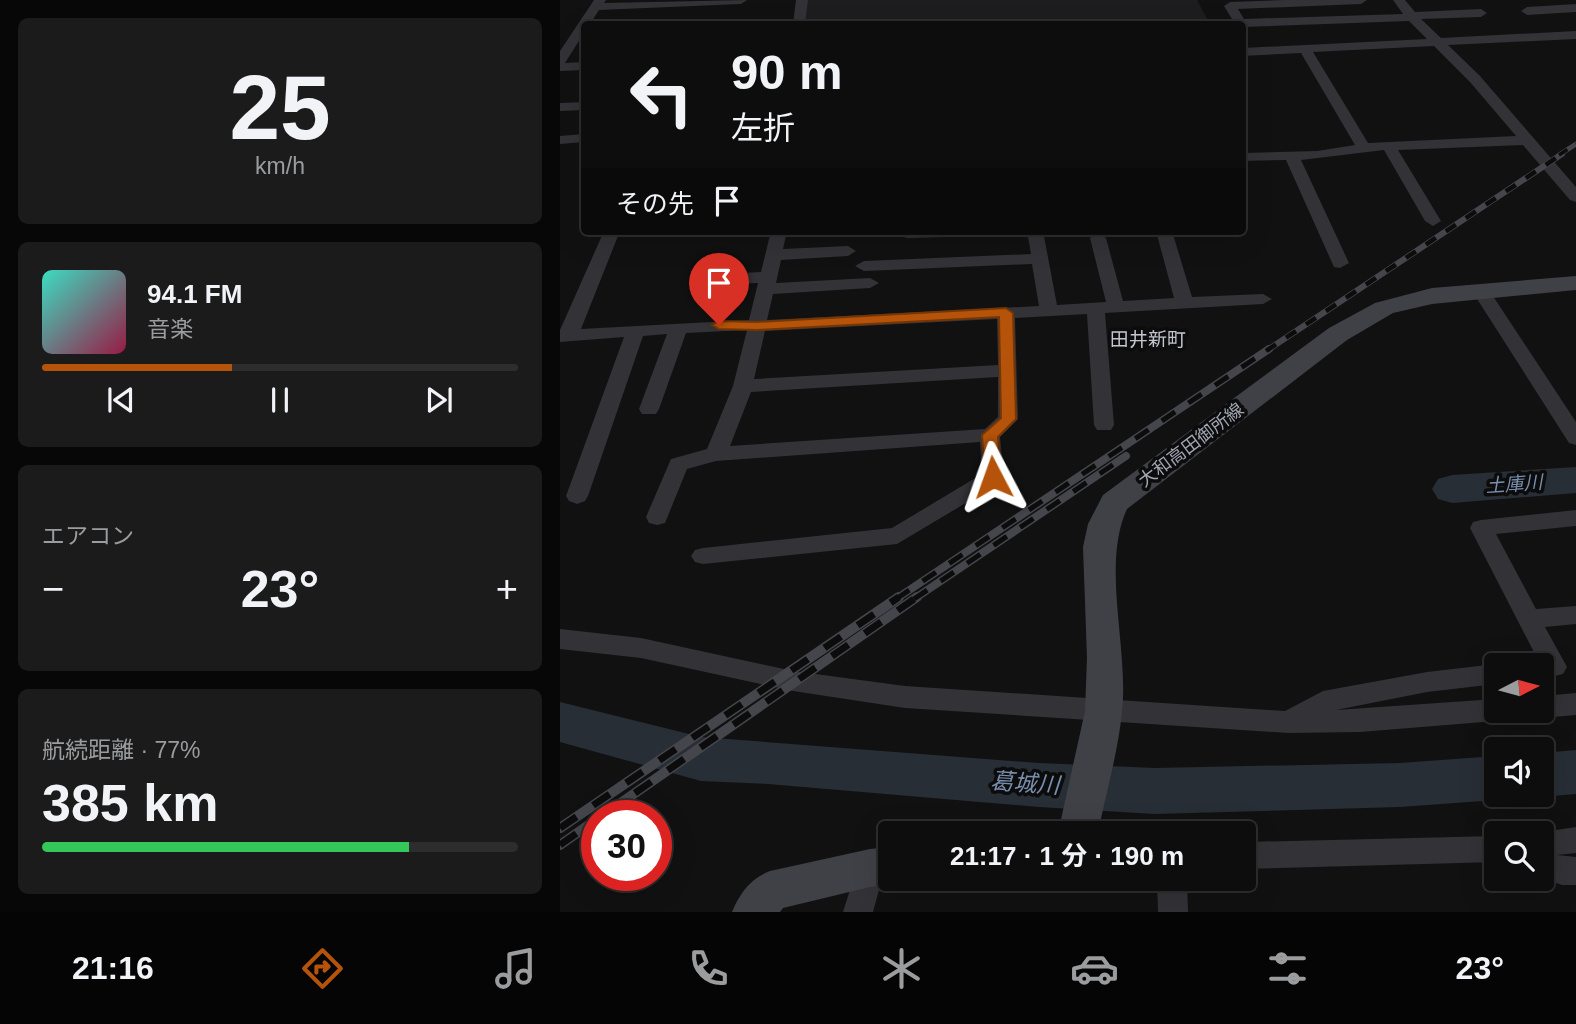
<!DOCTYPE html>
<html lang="ja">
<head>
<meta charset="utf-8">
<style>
	:root { --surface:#0d0d0e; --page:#1b1b1c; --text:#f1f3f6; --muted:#9a9c9e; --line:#2d2d2e; --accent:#b45309 }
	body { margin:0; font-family:Helvetica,"Noto Sans JP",sans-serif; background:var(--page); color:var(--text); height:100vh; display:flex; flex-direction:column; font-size:26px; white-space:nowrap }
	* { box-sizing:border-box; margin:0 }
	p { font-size:23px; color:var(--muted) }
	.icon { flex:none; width:38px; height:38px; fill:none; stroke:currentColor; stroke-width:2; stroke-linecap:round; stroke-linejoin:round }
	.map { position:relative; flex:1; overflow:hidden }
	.panel { display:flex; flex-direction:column; gap:18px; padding:18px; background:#070708; width:560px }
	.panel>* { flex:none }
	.banner { position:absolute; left:21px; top:21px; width:665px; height:214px; border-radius:7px; box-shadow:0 7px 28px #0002,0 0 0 2px var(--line); background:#0d0d0e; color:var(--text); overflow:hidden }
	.needle { width:46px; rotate:84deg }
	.tools { position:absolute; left:924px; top:653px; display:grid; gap:14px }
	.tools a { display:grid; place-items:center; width:70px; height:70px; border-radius:7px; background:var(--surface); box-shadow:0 7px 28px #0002,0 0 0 2px var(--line); font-size:35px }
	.speed { position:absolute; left:21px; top:800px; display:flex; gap:14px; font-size:35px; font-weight:700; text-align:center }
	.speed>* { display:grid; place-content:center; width:91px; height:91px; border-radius:50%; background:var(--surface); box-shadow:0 7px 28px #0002,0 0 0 2px var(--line); line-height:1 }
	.speed .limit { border:10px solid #d22; background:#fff; color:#111 }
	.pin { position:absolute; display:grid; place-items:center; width:60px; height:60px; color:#fff; margin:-72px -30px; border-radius:50% 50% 50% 0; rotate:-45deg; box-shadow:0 0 7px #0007 }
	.pin .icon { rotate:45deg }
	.me { position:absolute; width:77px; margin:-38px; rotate:356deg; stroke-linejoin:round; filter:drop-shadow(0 0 5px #0008) }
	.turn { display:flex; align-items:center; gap:24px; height:147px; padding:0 35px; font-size:32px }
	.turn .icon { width:91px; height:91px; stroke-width:2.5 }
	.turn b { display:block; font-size:49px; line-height:60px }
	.then { display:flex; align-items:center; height:66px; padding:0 35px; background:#0003; gap:14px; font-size:26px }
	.big { font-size:52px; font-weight:700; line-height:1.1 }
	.panel .widget { flex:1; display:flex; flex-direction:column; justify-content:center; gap:10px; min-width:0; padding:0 24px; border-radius:10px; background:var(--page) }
	.panel .dial { align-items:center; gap:0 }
	.dial b { font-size:91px; line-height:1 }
	.song { display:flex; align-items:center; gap:21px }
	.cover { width:84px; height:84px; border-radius:10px; background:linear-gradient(135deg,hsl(170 70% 55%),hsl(340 70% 35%)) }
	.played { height:7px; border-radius:4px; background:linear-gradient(90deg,var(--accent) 40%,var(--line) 40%) }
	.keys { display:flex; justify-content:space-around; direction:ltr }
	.heat { display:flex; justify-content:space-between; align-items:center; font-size:38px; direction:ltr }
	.charge { height:10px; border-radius:5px; background:linear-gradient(90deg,#34c759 77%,var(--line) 0) }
	.trip { position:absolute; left:318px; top:821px; width:378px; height:70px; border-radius:7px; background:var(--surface); box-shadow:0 7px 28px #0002,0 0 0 2px var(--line); font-weight:700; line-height:70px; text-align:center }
	.tabs { display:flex; height:112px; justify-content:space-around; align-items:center; background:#050506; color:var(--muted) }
	.tabs .icon { width:49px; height:49px }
	.tabs .current { color:var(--accent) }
	.tabs b { font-size:32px; color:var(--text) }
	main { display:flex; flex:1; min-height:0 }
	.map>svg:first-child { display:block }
	.built { fill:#1d1d1f }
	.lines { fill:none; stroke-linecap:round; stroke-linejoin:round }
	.river { fill:#282e36; fill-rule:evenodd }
	.street { fill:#323237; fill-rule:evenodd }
	.secondary { fill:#404147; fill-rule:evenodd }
	.rail-far3-casing { stroke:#45464c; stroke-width:5 }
	.rail-far2-casing { stroke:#45464c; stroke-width:6 }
	.rail-far1-casing { stroke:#45464c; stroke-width:8 }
	.rail-casing { stroke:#45464c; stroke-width:10 }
	.rail-far3 { stroke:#0c0c0d; stroke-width:3.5; stroke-dasharray:10; stroke-linecap:butt }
	.rail-far2 { stroke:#0c0c0d; stroke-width:4.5; stroke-dasharray:12; stroke-linecap:butt }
	.rail-far1 { stroke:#0c0c0d; stroke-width:5; stroke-dasharray:16; stroke-linecap:butt }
	.rail { stroke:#0c0c0d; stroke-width:7; stroke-dasharray:20; stroke-linecap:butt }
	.route { fill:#b45309; stroke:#753606; stroke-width:2 }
	.labels { text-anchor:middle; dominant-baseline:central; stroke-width:7; stroke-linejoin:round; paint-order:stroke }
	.street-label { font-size:18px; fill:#a2a6b3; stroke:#0c0c0d }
	.neighbourhood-label { font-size:19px; fill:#c3c5cf; stroke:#0c0c0d }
	.water-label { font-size:19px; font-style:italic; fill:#798fae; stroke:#0c0c0d }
	.near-water-label { font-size:23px; font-style:italic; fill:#798fae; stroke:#0c0c0d }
</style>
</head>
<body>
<main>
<section class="panel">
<div class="widget dial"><b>25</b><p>km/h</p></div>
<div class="widget">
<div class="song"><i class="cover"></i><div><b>94.1 FM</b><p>音楽</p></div></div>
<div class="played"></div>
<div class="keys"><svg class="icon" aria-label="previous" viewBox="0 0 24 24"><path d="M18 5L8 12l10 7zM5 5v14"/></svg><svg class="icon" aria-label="pause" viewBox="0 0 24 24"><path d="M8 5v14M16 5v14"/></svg><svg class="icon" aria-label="next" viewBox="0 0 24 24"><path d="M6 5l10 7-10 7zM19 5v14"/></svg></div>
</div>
<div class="widget"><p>エアコン</p>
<div class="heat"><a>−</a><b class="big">23°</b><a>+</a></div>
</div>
<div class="widget"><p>航続距離 · 77%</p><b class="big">385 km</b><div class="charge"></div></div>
</section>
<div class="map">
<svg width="1016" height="912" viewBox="0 0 1016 912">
	<rect width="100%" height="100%" fill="#111112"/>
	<polygon class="built" points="246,0 637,0 650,24 241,24"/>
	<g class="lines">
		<g class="river">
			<polygon points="1016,467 1016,493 892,503 878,499 872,489 878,479 892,475"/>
			<polygon points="0,702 141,737 479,763 594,768 840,763 936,756 936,794 952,794 936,800 840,807 594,814 479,807 208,784 141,781 0,742"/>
			<polygon points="1016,750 1016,794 982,797 975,794 982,794 982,753"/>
		</g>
		<g class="street">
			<polygon points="34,0 46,0 44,3 187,0 181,4 39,10 30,24 24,24 24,33 5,63 24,62 24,70 0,71 0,51"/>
			<polygon points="236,0 248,0 245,24 233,24"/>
			<path d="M724,0H807L801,4L678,9L684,19L843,14L833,0H845L855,12L921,9L927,13L921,17L861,19L881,38L1016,31V39L888,45L920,76L1016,187V202L1010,200L963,145L838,150L881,221L873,226L865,221L824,150L741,160L789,263L780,268L774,267L726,160L682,161V153L757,151L795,145L741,53L682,56V48L867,39L849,21L682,27L675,24L664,6L670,2ZM874,46L910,82L956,136L808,143L753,52Z"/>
			<polygon points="1016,4 1016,12 967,15 961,11 967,7"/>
			<polygon points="105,19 109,20 110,24 60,24 66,20"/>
			<polygon points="24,102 24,110 0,111 0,103"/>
			<polygon points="24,134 24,142 0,144 0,136"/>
			<path d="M44,231H60L21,329L189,320L198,283L141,285L132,280L141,275L201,272L211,231H227L223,249L288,246L296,251L288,256L221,260L216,283L310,278L319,283L310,288L213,294L207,320L479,306L472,264L304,271L295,266L304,261L471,254L467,231H483L497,305L546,302L530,238L538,233L546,238L563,301L614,298L596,231H612L632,297L703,294L712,299L703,304L545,313L554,425L551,430H537L534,425L527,314L455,318L458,419L440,437L444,477L441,482L337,544L143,564L135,562L131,556L135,550L143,548L332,528L422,474L420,442L156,461L127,469L105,523L97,525L89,523L86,517L111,459L147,449L173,386L187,330L126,333L99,409L96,414H82L79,409L107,334L83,336L28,496L25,501L17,504L9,501L6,496L64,337L0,342V330ZM437,319L438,365L194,379L205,331ZM438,377V417L425,429L170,446L191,392Z"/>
			<polygon points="340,231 431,231 423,236 347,238 341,236"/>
			<polygon points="921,286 927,287 1016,422 1016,445 1009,443 912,291"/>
			<polygon points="1016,510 1016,526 936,534 976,609 1016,606 1016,624 985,627 1007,667 1003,674 982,679 982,665 971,665 978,660 910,528 913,522 921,520"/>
			<polygon points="0,629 81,638 233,671 345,686 725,711 763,691 867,672 936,664 940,665 936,665 936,684 867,692 776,710 936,699 936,710 949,710 945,718 936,721 800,732 729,733 345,708 233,691 81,658 0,649"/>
			<polygon points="1016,693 1016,715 982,718 973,715 971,710 982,710 982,696"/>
			<polygon points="1016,827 1016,853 997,855 1016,857 1016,885 1002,885 982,878 982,833 976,833"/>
			<polygon points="936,836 936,862 684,869 684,842"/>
			<polygon points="310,854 320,858 325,868 313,912 283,912 300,858"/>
			<polygon points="597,878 627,878 628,912 598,912"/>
		</g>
		<g class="secondary">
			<path d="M1016,276V290L872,304L833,313L787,340L567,509C541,565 569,649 562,712C558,752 546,793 538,833H498L525,711L527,658L523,547L528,524L543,495L769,328L815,303L872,288Z"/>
			<path d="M331,847V878L346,880L331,885L310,887L223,908L220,912H172C180,893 190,879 210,871L310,849Z"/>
		</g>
		<defs>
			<polyline id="rail-far3" points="999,155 1016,144"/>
			<polyline id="rail-far2" points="706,351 1002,154"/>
			<g id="rail-far1">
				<polyline points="336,599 709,349"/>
				<polyline points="354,599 566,456"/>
			</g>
			<g id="rail">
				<polyline points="42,816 357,597"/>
				<polyline points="0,828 339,597"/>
				<polyline points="0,845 37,819"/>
			</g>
		</defs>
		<use href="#rail-far3" class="rail-far3-casing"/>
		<use href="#rail-far2" class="rail-far2-casing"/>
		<use href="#rail-far1" class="rail-far1-casing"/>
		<use href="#rail" class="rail-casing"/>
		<use href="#rail-far3" class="rail-far3"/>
		<use href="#rail-far2" class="rail-far2"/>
		<use href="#rail-far1" class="rail-far1"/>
		<use href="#rail" class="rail"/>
	</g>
	<polygon class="route" points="446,308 453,313 456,419 438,437 441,477 433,483 425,477 422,435 441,418 439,317 197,330 159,329 152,325 159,321 197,322"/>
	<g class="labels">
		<g class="street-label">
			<text transform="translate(631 445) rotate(-37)">大和高田御所線</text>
		</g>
		<g class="neighbourhood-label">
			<text x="588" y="339">田井新町</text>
		</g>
		<g class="water-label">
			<text transform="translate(954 484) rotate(-4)">土庫川</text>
		</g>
		<g class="near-water-label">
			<text transform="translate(465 783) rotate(4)">葛城川</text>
		</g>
	</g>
</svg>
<div class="tools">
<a><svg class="needle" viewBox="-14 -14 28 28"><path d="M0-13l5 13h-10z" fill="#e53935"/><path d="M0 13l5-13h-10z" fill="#9a9c9e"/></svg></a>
<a><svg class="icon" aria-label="sound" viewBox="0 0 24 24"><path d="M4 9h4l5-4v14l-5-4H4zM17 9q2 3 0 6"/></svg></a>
<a><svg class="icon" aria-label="search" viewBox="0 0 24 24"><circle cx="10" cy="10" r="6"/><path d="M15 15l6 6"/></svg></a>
</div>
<div class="speed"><div class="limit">30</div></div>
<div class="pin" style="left:159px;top:325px;background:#d93025"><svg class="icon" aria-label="arrive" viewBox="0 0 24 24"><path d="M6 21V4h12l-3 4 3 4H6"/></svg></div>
<svg class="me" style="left:433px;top:477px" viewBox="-20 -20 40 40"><path d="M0-17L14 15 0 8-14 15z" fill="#b45309" stroke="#fff" stroke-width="4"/></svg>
<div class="trip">21:17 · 1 分 · 190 m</div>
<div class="banner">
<div class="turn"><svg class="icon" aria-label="left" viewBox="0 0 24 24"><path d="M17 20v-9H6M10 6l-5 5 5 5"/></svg><div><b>90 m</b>左折</div></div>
<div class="then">その先<svg class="icon" aria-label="arrive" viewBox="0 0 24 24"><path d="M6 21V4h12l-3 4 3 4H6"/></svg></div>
</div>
</div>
</main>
<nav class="tabs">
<b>21:16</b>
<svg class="icon current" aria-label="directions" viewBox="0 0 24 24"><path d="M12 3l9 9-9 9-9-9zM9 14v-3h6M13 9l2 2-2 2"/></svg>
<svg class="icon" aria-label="music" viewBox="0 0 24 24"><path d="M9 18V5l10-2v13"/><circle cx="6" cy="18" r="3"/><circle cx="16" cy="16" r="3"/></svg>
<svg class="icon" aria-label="phone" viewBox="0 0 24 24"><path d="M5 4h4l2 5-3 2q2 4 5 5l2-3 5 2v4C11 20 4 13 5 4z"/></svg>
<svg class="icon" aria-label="climate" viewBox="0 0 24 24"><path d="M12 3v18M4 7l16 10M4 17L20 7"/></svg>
<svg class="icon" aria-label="car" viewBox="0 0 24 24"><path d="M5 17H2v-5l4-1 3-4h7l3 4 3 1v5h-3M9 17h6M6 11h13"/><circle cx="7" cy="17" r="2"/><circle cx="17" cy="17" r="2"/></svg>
<svg class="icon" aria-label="filters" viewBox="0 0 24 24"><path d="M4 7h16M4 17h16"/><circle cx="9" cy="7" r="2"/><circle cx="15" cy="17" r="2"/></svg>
<b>23°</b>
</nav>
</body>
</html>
